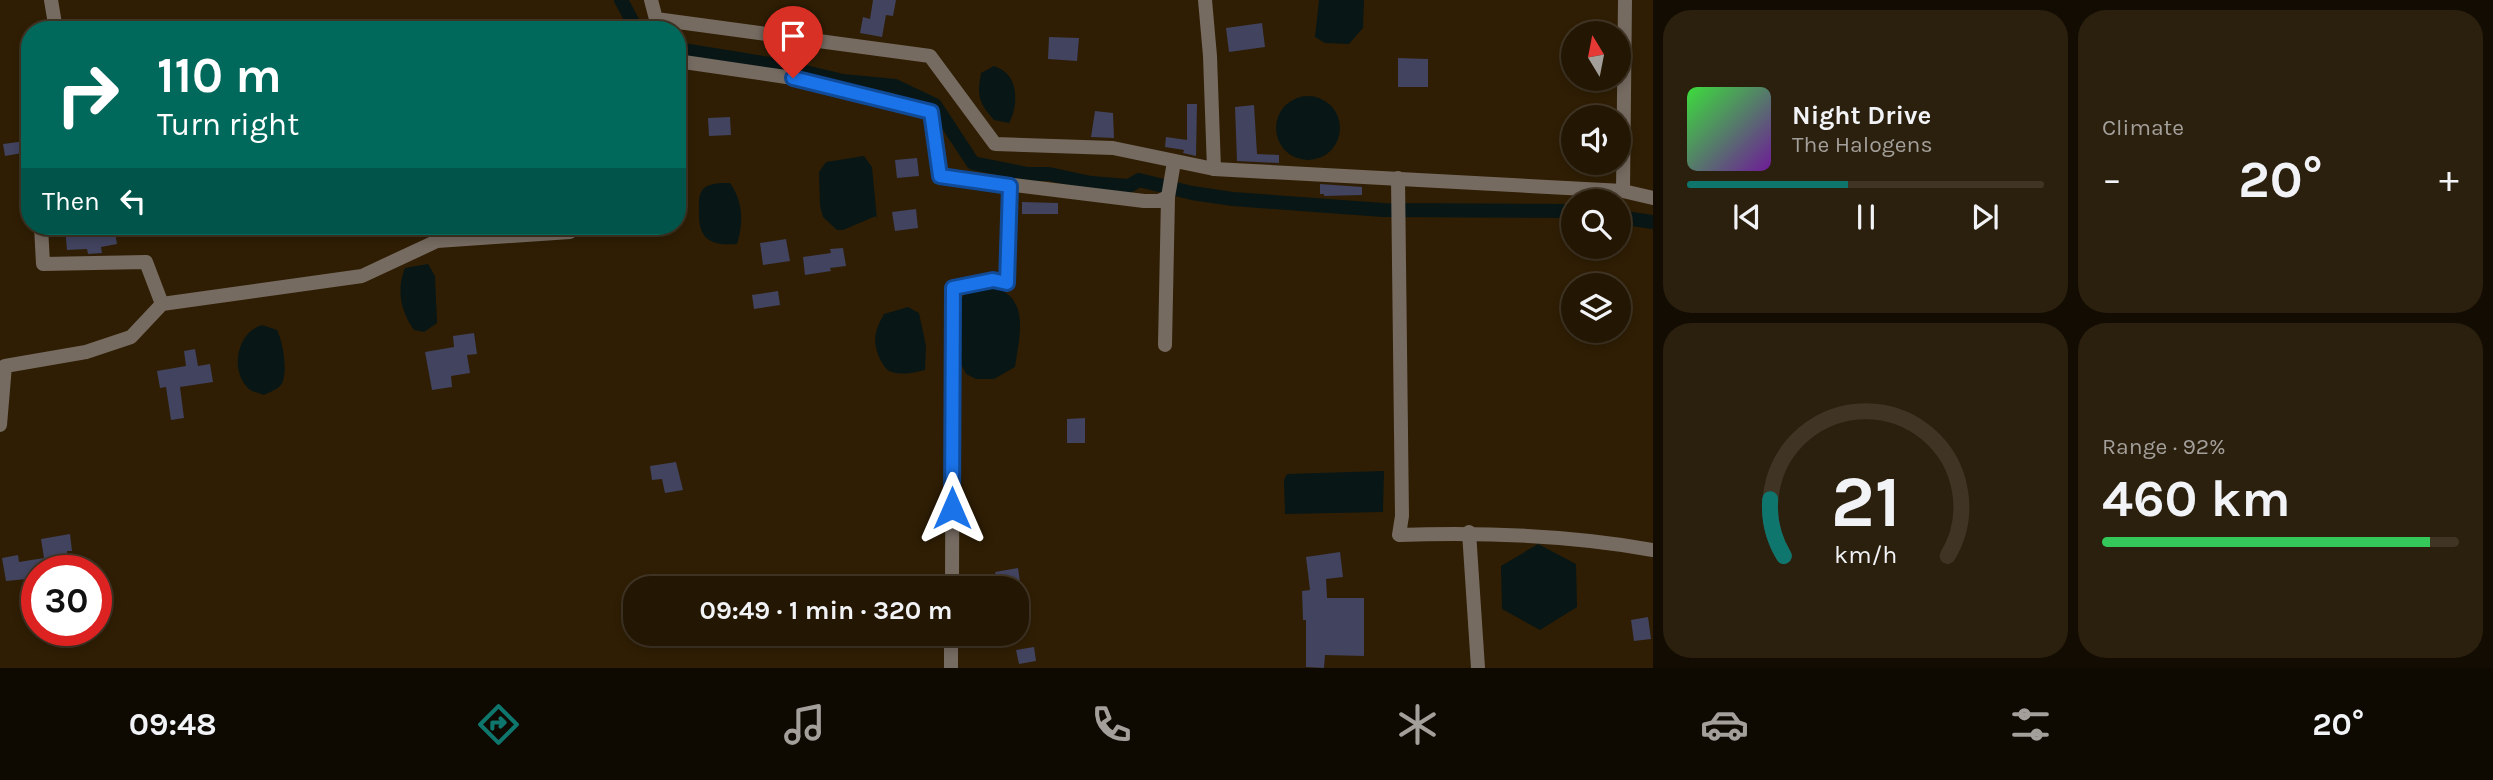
<!DOCTYPE html>
<html lang="en">
<head>
<meta charset="utf-8">
<style>
	:root { --surface:#231603; --page:#2b1f0d; --text:#f1f3f6; --muted:#a39f9a; --line:#403525; --accent:#0f766e }
	body { margin:0; font-family:Karla,sans-serif; background:var(--page); color:var(--text); height:100vh; display:flex; flex-direction:column; font-size:26px; white-space:nowrap }
	* { box-sizing:border-box; margin:0 }
	p { font-size:23px; color:var(--muted) }
	.icon { flex:none; width:38px; height:38px; fill:none; stroke:currentColor; stroke-width:2; stroke-linecap:round; stroke-linejoin:round }
	.map { position:relative; flex:1; overflow:hidden }
	.details { display:flex; flex-direction:column; gap:10px; padding:10px; background:#130c02; width:840px }
	.details>* { flex:none }
	.top-card { position:absolute; left:21px; top:21px; width:665px; height:214px; border-radius:28px; box-shadow:0 4px 10px #0003,0 0 0 2px var(--line); background:#00695c; color:#fff; overflow:hidden }
	.needle { width:46px; rotate:350deg }
	.fabs { position:absolute; left:1561px; top:21px; display:grid; gap:14px }
	.fabs a { display:grid; place-items:center; width:70px; height:70px; border-radius:50%; background:var(--surface); box-shadow:0 4px 10px #0003,0 0 0 2px var(--line); font-size:35px }
	.speed { position:absolute; left:21px; top:555px; display:flex; gap:14px; font-size:35px; font-weight:700; text-align:center }
	.speed>* { display:grid; place-content:center; width:91px; height:91px; border-radius:50%; background:var(--surface); box-shadow:0 4px 10px #0003,0 0 0 2px var(--line); line-height:1 }
	.speed .limit { border:10px solid #d22; background:#fff; color:#111 }
	.pin { position:absolute; display:grid; place-items:center; width:60px; height:60px; color:#fff; margin:-72px -30px; border-radius:50% 50% 50% 0; rotate:-45deg; box-shadow:0 0 7px #0007 }
	.pin .icon { rotate:45deg }
	.me { position:absolute; width:77px; margin:-38px; rotate:0deg; stroke-linejoin:round; filter:drop-shadow(0 0 5px #0008) }
	.turn { display:flex; align-items:center; gap:24px; height:147px; padding:0 21px; font-size:32px }
	.turn .icon { width:91px; height:91px; stroke-width:2.5 }
	.turn b { display:block; font-size:49px; line-height:60px }
	.then { display:flex; align-items:center; height:66px; padding:0 21px; background:#0003; gap:14px; font-size:26px }
	.big { font-size:52px; font-weight:700; line-height:1.1 }
	.details .widget { flex:1; display:flex; flex-direction:column; justify-content:center; gap:10px; min-width:0; padding:0 24px; border-radius:28px; background:var(--page) }
	.details .dial { align-items:center; gap:0 }
	.dial svg { height:182px; overflow:visible; fill:none; stroke:var(--line); stroke-width:7; stroke-linecap:round; text-anchor:middle }
	.dial text { fill:var(--text); stroke:none }
	.song { display:flex; align-items:center; gap:21px }
	.cover { width:84px; height:84px; border-radius:10px; background:linear-gradient(135deg,hsl(120 70% 55%),hsl(280 70% 35%)) }
	.played { height:7px; border-radius:4px; background:linear-gradient(90deg,var(--accent) 45%,var(--line) 45%) }
	.keys { display:flex; justify-content:space-around; direction:ltr }
	.heat { display:flex; justify-content:space-between; align-items:center; font-size:38px; direction:ltr }
	.charge { height:10px; border-radius:5px; background:linear-gradient(90deg,#34c759 92%,var(--line) 0) }
	.details .tiles { flex:1; display:grid; gap:10px; grid-template-columns:repeat(2,1fr) }
	.trip { position:absolute; left:623px; top:576px; width:406px; height:70px; border-radius:28px; background:var(--surface); box-shadow:0 4px 10px #0003,0 0 0 2px var(--line); font-weight:700; line-height:70px; text-align:center }
	.tab-bar { display:flex; height:112px; justify-content:space-around; align-items:center; background:#0e0901; color:var(--muted) }
	.tab-bar .icon { width:49px; height:49px }
	.tab-bar .on { color:var(--accent) }
	.tab-bar b { font-size:32px; color:var(--text) }
	main { display:flex; flex:1; min-height:0 }
	.map>svg:first-child { display:block }
	.water { fill:#081616 }
	.lines { fill:none; stroke-linecap:round; stroke-linejoin:round }
	.canal { stroke:#081616; stroke-width:14 }
	.building { fill:#41435f }
	.minor { stroke:#766b61; stroke-width:14 }
	.route-casing { stroke:#114b97; stroke-width:18 }
	.route { stroke:#1a73e8; stroke-width:12 }
</style>
</head>
<body>
<main>
<div class="map">
<svg width="1653" height="668" viewBox="0 0 1653 668">
	<rect width="100%" height="100%" fill="#2f1e04"/>
	<g class="water">
		<polygon points="1319,0 1364,0 1363,28 1349,44 1325,43 1315,37"/>
		<path d="M994,66C998,68 1002,69 1005,72C1019,83 1017,110 1009,123L994,120C978,102 977,95 981,73Z"/>
		<circle cx="1308" cy="128" r="32"/>
		<polygon points="864,156 872,167 877,219 876,216 843,230 837,230 823,217 820,206 819,172 826,162"/>
		<path d="M730,183C743,202 744,222 737,244C711,246 698,240 699,211C699,204 698,195 703,189C709,183 721,183 730,183Z"/>
		<path d="M428,264L435,276L437,323L424,332L414,330C401,312 396,290 405,268Z"/>
		<path d="M994,287C1031,299 1019,337 1015,367L994,379H976L966,374L961,364L959,301L969,290Z"/>
		<path d="M908,307L919,313L926,346L925,370C914,373 903,375 892,372C886,370 884,366 881,361C872,343 874,331 884,314Z"/>
		<path d="M262,325L277,330C283,341 289,377 280,386C276,390 269,392 264,395C259,393 253,392 249,389C229,371 237,332 262,325Z"/>
		<polygon points="1384,471 1383,512 1285,514 1284,480 1287,474"/>
		<polygon points="1538,544 1576,564 1577,607 1540,630 1502,609 1501,566"/>
	</g>
	<g class="lines">
		<g class="canal">
			<polyline points="621,0 637,30"/>
			<polyline points="677,49 776,65 843,81 895,86 935,105 973,163 1027,174 1049,174 1091,183 1129,186 1139,180 1192,193 1233,199 1383,210 1573,211"/>
			<polyline points="1619,217 1653,222"/>
		</g>
	</g>
	<g class="building">
		<polygon points="873,0 896,0 893,16 886,15 882,37 860,33 863,17 870,19"/>
		<polygon points="1262,23 1265,47 1229,52 1226,28"/>
		<polygon points="1049,37 1079,38 1077,61 1048,59"/>
		<polygon points="1398,58 1428,59 1428,87 1398,87"/>
		<polygon points="1187,104 1197,104 1196,156 1183,153 1184,150 1165,147 1166,137 1187,140"/>
		<polygon points="1254,105 1257,154 1279,155 1279,163 1237,161 1235,107"/>
		<polygon points="1095,111 1113,113 1114,138 1091,137"/>
		<polygon points="730,117 731,135 709,136 708,118"/>
		<polygon points="26,141 28,152 5,156 3,144"/>
		<polygon points="917,158 919,176 897,178 895,160"/>
		<polygon points="1320,184 1362,187 1362,195 1324,196 1324,194 1320,194"/>
		<polygon points="1022,202 1058,203 1058,214 1022,214"/>
		<polygon points="916,209 918,228 895,231 892,212"/>
		<polygon points="65,226 97,226 97,230 114,227 117,244 101,247 102,253 88,254 87,249 67,250"/>
		<polygon points="786,239 790,261 763,265 760,243"/>
		<polygon points="843,248 846,266 830,268 831,271 805,275 803,257 831,253 830,249"/>
		<polygon points="778,291 780,305 754,309 752,295"/>
		<polygon points="474,333 477,354 467,355 470,373 451,376 452,387 432,390 425,352 454,347 453,336"/>
		<polygon points="195,349 198,366 210,364 213,382 180,387 184,418 171,420 166,387 160,388 157,371 186,366 184,351"/>
		<polygon points="1085,418 1085,443 1067,443 1067,419"/>
		<polygon points="676,462 683,490 665,493 662,479 652,480 650,466"/>
		<polygon points="70,534 72,551 67,551 68,570 37,570 37,578 6,581 2,558 18,555 19,562 44,558 41,539"/>
		<polygon points="1340,552 1343,577 1326,579 1327,598 1364,598 1364,656 1325,655 1324,668 1306,667 1306,620 1303,620 1302,591 1310,590 1306,557"/>
		<polygon points="1018,568 1020,582 998,586 995,572"/>
		<polygon points="1648,617 1651,639 1634,641 1631,620"/>
		<polygon points="1034,647 1036,661 1019,664 1016,650"/>
	</g>
	<g class="lines">
		<g class="minor">
			<polyline points="51,0 56,30"/>
			<polyline points="651,0 656,19 930,56 995,144 1113,148 1214,169 1623,191 1653,198"/>
			<polyline points="1205,0 1210,56 1214,169"/>
			<polyline points="677,61 793,78 931,112 940,176 1144,201 1159,201 1168,197"/>
			<path d="M1398,178L1402,516L1399,535C1485,532 1569,535 1653,550"/>
			<polyline points="1623,191 1625,0"/>
			<polyline points="41,226 43,264 146,262 162,304"/>
			<polyline points="1165,345 1168,197 1174,162"/>
			<polyline points="0,425 5,366 86,352 131,337 162,304 362,276 437,241 570,232 570,226"/>
			<polyline points="1469,532 1478,668"/>
			<polyline points="952,588 953,288 993,280 1007,283 1010,186"/>
			<polyline points="951,668 951,634"/>
		</g>
	</g>
	<g class="lines">
		<defs>
			<polyline id="route" points="793,78 931,112 940,176 1010,186 1007,283 993,280 953,288 952,508"/>
		</defs>
		<use href="#route" class="route-casing"/>
		<use href="#route" class="route"/>
	</g>
</svg>
<div class="fabs">
<a><svg class="needle" viewBox="-14 -14 28 28"><path d="M0-13l5 13h-10z" fill="#e53935"/><path d="M0 13l5-13h-10z" fill="#a39f9a"/></svg></a>
<a><svg class="icon" aria-label="sound" viewBox="0 0 24 24"><path d="M4 9h4l5-4v14l-5-4H4zM17 9q2 3 0 6"/></svg></a>
<a><svg class="icon" aria-label="search" viewBox="0 0 24 24"><circle cx="10" cy="10" r="6"/><path d="M15 15l6 6"/></svg></a>
<a><svg class="icon" aria-label="layers" viewBox="0 0 24 24"><path d="M12 4l9 5-9 5-9-5zM3 14l9 5 9-5"/></svg></a>
</div>
<div class="speed"><div class="limit">30</div></div>
<div class="pin" style="left:793px;top:78px;background:#d93025"><svg class="icon" aria-label="arrive" viewBox="0 0 24 24"><path d="M6 21V4h12l-3 4 3 4H6"/></svg></div>
<svg class="me" style="left:952px;top:508px" viewBox="-20 -20 40 40"><path d="M0-17L14 15 0 8-14 15z" fill="#1a73e8" stroke="#fff" stroke-width="4"/></svg>
<div class="trip">09:49 · 1 min · 320 m</div>
<div class="top-card">
<div class="turn"><svg class="icon" aria-label="right" viewBox="0 0 24 24"><path d="M7 20v-9h11M14 6l5 5-5 5"/></svg><div><b>110 m</b>Turn right</div></div>
<div class="then">Then<svg class="icon" aria-label="left" viewBox="0 0 24 24"><path d="M17 20v-9H6M10 6l-5 5 5 5"/></svg></div>
</div>
</div>
<section class="details">
<div class="tiles">
<div class="widget">
<div class="song"><i class="cover"></i><div><b>Night Drive</b><p>The Halogens</p></div></div>
<div class="played"></div>
<div class="keys"><svg class="icon" aria-label="previous" viewBox="0 0 24 24"><path d="M18 5L8 12l10 7zM5 5v14"/></svg><svg class="icon" aria-label="pause" viewBox="0 0 24 24"><path d="M8 5v14M16 5v14"/></svg><svg class="icon" aria-label="next" viewBox="0 0 24 24"><path d="M6 5l10 7-10 7zM19 5v14"/></svg></div>
</div>
<div class="widget"><p>Climate</p>
<div class="heat"><a>−</a><b class="big">20°</b><a>+</a></div>
</div>
<div class="widget dial"><svg viewBox="0 0 100 80">
<path d="M14 69A42 42 0 1 1 86 69"/>
<path d="M14 69A42 42 0 0 1 8 44" stroke="#0f766e"/>
<text x="50" y="56" font-size="32" font-weight="700">21</text>
<text x="50" y="72" font-size="11">km/h</text>
</svg></div>
<div class="widget"><p>Range · 92%</p><b class="big">460 km</b><div class="charge"></div></div>
</div>
</section>
</main>
<nav class="tab-bar">
<b>09:48</b>
<svg class="icon on" aria-label="directions" viewBox="0 0 24 24"><path d="M12 3l9 9-9 9-9-9zM9 14v-3h6M13 9l2 2-2 2"/></svg>
<svg class="icon" aria-label="music" viewBox="0 0 24 24"><path d="M9 18V5l10-2v13"/><circle cx="6" cy="18" r="3"/><circle cx="16" cy="16" r="3"/></svg>
<svg class="icon" aria-label="phone" viewBox="0 0 24 24"><path d="M5 4h4l2 5-3 2q2 4 5 5l2-3 5 2v4C11 20 4 13 5 4z"/></svg>
<svg class="icon" aria-label="climate" viewBox="0 0 24 24"><path d="M12 3v18M4 7l16 10M4 17L20 7"/></svg>
<svg class="icon" aria-label="car" viewBox="0 0 24 24"><path d="M5 17H2v-5l4-1 3-4h7l3 4 3 1v5h-3M9 17h6M6 11h13"/><circle cx="7" cy="17" r="2"/><circle cx="17" cy="17" r="2"/></svg>
<svg class="icon" aria-label="filters" viewBox="0 0 24 24"><path d="M4 7h16M4 17h16"/><circle cx="9" cy="7" r="2"/><circle cx="15" cy="17" r="2"/></svg>
<b>20°</b>
</nav>
</body>
</html>
